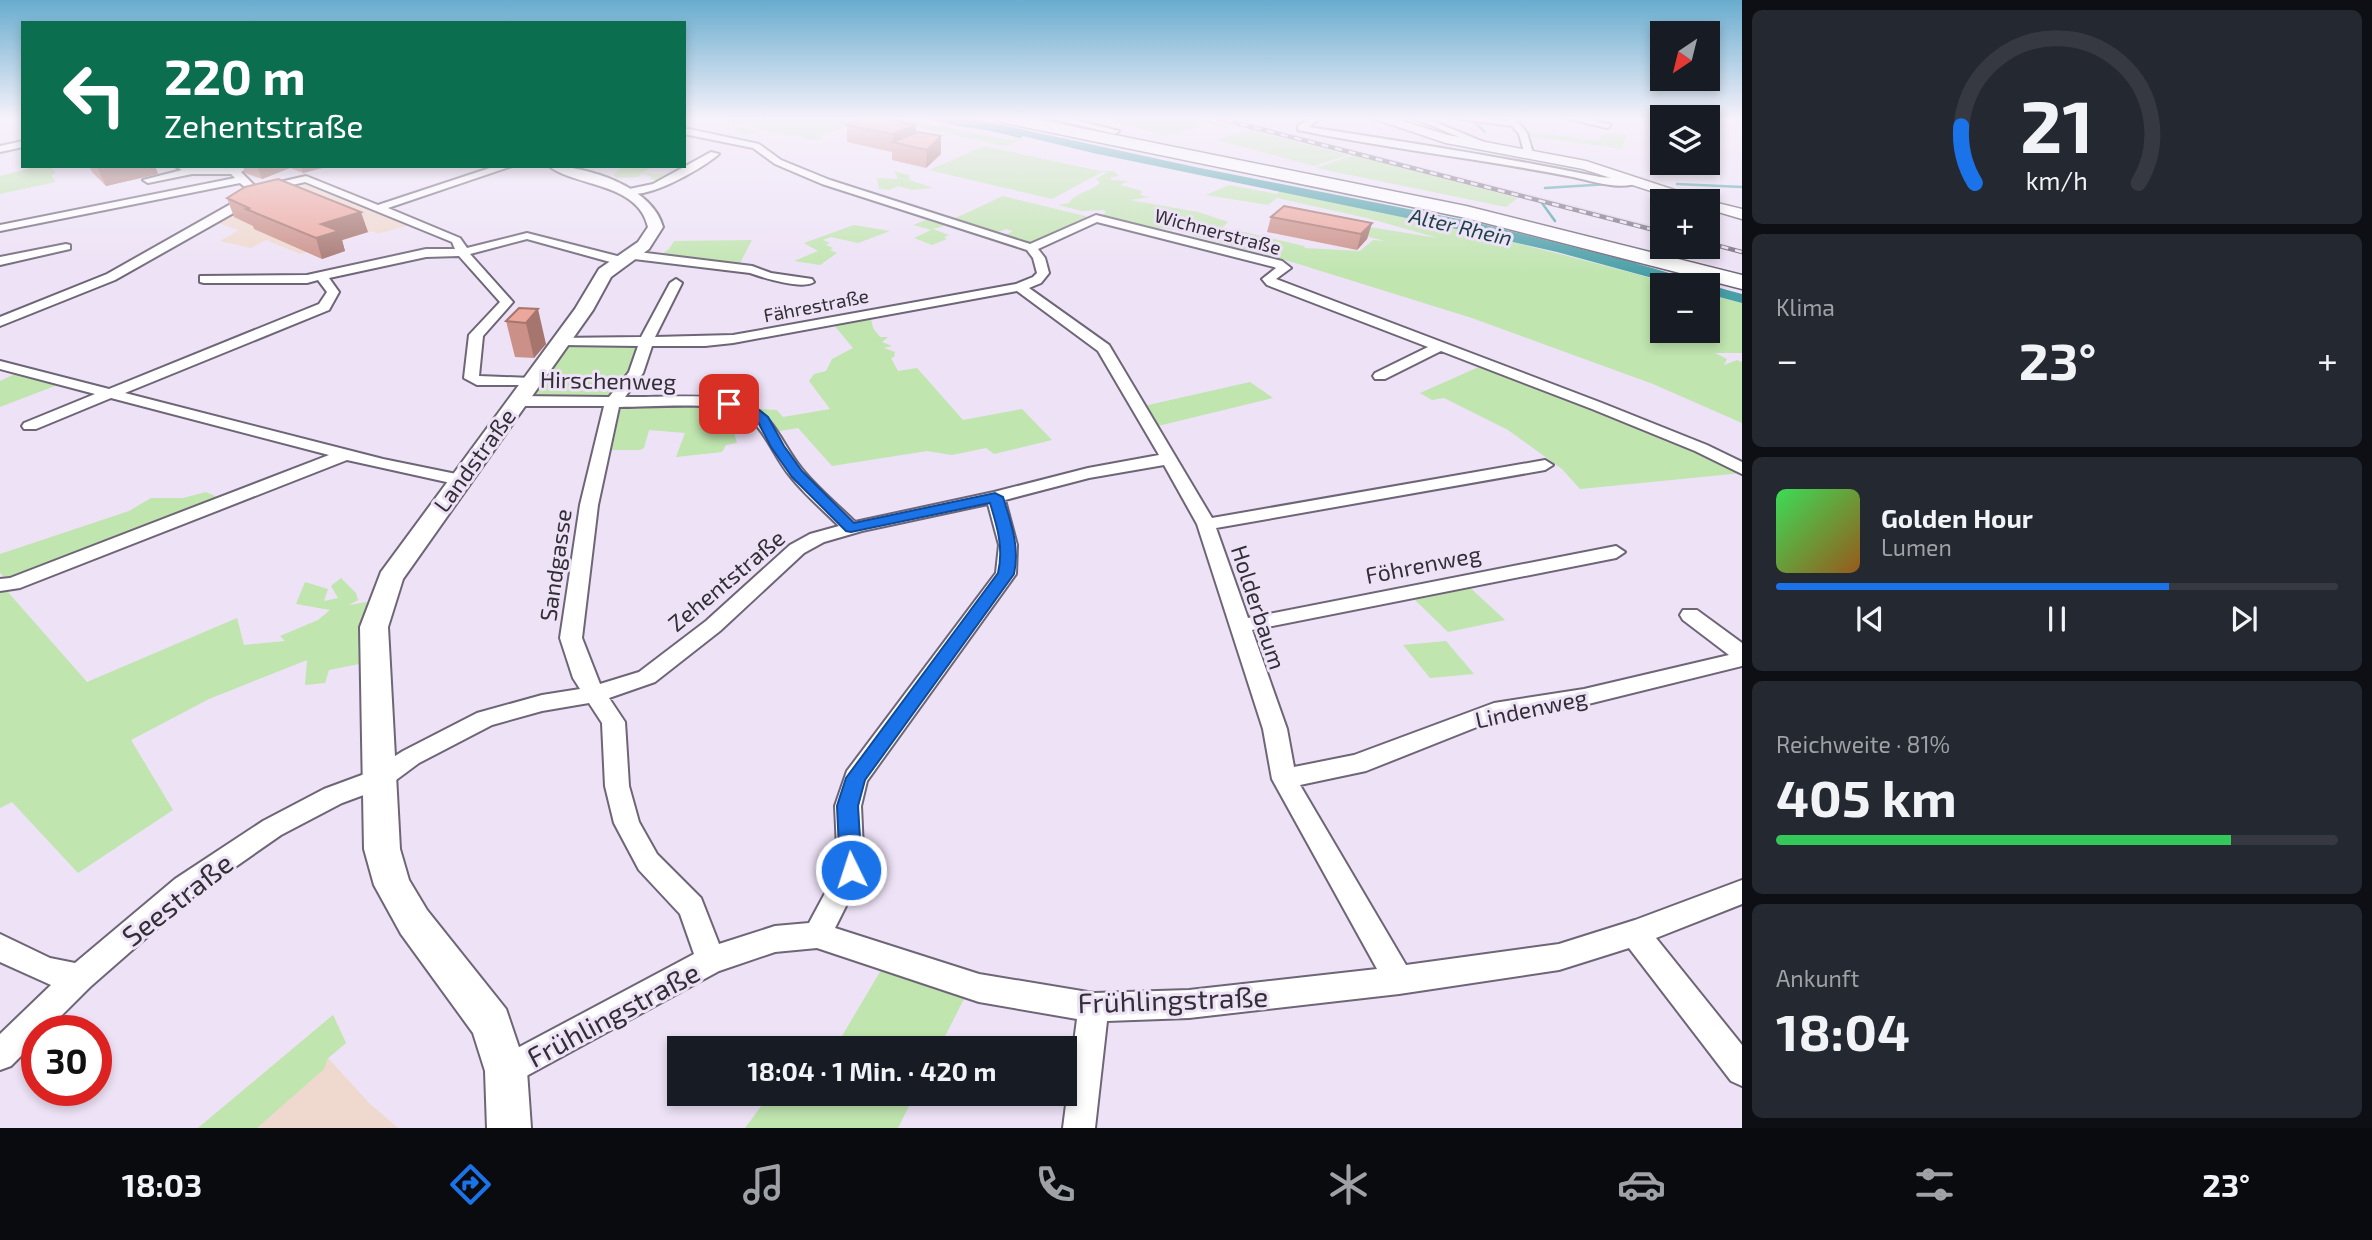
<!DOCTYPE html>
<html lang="de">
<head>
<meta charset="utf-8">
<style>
	:root { --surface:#171b24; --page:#242831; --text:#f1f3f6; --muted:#9ea1a6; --line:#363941; --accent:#1a73e8 }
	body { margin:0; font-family:"Exo 2",sans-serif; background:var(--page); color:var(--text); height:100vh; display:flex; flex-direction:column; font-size:26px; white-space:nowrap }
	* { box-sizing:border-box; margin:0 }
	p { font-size:23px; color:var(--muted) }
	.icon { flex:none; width:38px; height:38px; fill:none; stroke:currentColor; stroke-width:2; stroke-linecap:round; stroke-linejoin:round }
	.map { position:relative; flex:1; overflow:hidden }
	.panel { display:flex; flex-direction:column; gap:10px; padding:10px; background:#0d0f14; width:630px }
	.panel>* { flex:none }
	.guide { position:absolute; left:21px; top:21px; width:665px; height:147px; border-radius:0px; box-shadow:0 4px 10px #0003; background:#0b6e4f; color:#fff; overflow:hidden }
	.needle { width:46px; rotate:215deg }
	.controls { position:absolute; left:1650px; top:21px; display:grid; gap:14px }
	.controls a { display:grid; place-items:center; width:70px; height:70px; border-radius:0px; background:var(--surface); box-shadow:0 4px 10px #0003; font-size:35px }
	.speed { position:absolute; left:21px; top:1015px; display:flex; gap:14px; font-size:35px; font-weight:700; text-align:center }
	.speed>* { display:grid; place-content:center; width:91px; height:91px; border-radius:50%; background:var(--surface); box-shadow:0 4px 10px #0003; line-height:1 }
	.speed .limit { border:10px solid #d22; background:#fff; color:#111 }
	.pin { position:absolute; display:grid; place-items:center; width:60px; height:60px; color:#fff; margin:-30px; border-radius:14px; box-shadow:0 4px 10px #0006 }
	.me { position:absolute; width:77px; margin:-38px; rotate:356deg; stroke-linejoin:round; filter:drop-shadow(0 0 5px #0008) }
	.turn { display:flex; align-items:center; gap:24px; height:147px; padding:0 28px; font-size:32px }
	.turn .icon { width:91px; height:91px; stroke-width:2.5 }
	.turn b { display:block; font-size:49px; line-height:60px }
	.big { font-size:52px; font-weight:700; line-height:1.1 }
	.panel .widget { flex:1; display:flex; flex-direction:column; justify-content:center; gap:10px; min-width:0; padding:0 24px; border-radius:10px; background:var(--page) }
	.panel .dial { align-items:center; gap:0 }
	.dial svg { height:182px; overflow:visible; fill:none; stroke:var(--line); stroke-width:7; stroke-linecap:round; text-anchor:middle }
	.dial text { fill:var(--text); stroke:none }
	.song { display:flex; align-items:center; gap:21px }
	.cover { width:84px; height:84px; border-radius:10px; background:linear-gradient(135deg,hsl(130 70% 55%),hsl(30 70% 35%)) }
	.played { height:7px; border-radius:4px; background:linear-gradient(90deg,var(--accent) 70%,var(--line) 70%) }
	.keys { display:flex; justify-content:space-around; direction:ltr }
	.heat { display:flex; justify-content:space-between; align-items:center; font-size:38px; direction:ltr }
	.charge { height:10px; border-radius:5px; background:linear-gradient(90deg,#34c759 81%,var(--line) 0) }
	.trip { position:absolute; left:667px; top:1036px; width:410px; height:70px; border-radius:0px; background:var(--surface); box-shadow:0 4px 10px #0003; font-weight:700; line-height:70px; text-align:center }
	.tabs { display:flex; height:112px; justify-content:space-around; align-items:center; background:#090b0e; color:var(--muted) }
	.tabs .icon { width:49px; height:49px }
	.tabs .on { color:var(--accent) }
	.tabs b { font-size:32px; color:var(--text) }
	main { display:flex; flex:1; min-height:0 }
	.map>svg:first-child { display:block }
	.built { fill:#e1d4ed }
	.education { fill:#efd8cd }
	.green { fill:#c0e5af }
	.water { fill:#499fa7 }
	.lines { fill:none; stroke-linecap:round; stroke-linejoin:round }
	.stream { stroke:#499fa7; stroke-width:2.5 }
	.river { fill:#499fa7; fill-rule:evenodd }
	.minor-casing { stroke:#6e6576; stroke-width:4 }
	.secondary-casing { stroke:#6e6576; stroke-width:4 }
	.primary-casing { stroke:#6e6576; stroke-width:3 }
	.motorway-casing { stroke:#6e6576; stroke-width:3 }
	.minor { fill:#fff; fill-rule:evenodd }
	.secondary { fill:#fff; fill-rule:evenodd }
	.primary { fill:#fff; fill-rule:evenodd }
	.motorway { fill:#fff; fill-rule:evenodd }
	.rail-casing { stroke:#766f7b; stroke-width:4.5 }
	.rail { stroke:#ede2f6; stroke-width:2.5; stroke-dasharray:7; stroke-linecap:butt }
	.wall { fill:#cb9087 }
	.shaded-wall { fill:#a5756e }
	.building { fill:#eca79d; stroke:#a5756e; stroke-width:2 }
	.route { fill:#1a73e8; stroke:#114b97; stroke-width:2 }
	.labels { text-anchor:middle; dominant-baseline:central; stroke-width:6; stroke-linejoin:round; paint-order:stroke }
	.far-street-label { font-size:19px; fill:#332f36; stroke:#ede2f6 }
	.far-water-label { font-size:21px; font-style:italic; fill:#1c4448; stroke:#ede2f6 }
	.street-label { font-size:23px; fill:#332f36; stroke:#ede2f6 }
	.near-street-label { font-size:28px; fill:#332f36; stroke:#ede2f6 }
</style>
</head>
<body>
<main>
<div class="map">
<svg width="1742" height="1128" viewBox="0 0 1742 1128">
	<rect width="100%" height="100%" fill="#ede2f6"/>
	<polygon class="built" points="1205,117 1226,117 1662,228 1662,234"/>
	<g class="education">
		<polygon points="305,181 412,224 378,234 373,231 300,254 266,240 251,248 220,241 239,230 214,222 283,186"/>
		<polygon points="333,1015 346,1043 328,1058 369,1103 398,1128 198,1128"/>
	</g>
	<g class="green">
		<polygon points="735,117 892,117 1011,140 1023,139 1005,146 915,127 854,124 821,136 821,139 809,140 797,135 784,135 733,123 735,127 758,131 746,135 733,127 725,127 728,123 725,120"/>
		<polygon points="1097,117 1197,117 1231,126 1225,128 1210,124 1166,136"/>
		<polygon points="1251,130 1348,155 1314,166 1217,140"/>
		<polygon points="1529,131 1598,141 1605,132 1627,135 1622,149 1527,136"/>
		<path d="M984,146L1100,171H1114L1119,176L1111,177V180L1128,181L1120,185L1142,191L1140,195L1150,197L1130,200L1198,212L1228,222L1223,227L1224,230C1213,238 1116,223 1102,216L1106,212L1104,210L1082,211L1058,205L1069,203C1076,192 1090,192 1100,183L1096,179L1106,173L1104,171L1052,199L929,170Z"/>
		<polygon points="1353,155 1518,198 1506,207 1316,168"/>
		<polygon points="38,166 50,166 56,173 51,175 56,182 0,194 0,176"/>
		<polygon points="623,166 653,166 642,173 675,175 661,181 650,179 652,177 642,173 638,177 617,178 613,175"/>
		<polygon points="894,171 909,175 910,180 933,188 912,190 898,186 889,190 879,189 877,178 898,179"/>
		<path d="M1229,185L1277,194L1280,191C1414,217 1546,249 1677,285H1662V331H1708V294L1742,303V353H1715L1727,359L1724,365L1737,360L1742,362V423L1653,384L1472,318L1292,262L1187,234L1219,237L1254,246L1231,237L1239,232H1244L1304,246L1305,248L1360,251L1373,240L1385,241L1335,228L1369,227L1438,238L1367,218L1277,198L1268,205L1206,195Z"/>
		<polygon points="1003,196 1085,216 1089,218 1033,245 1002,237 1013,231 1006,229 993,234 951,220"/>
		<polygon points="931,218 950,224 933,229 949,235 944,237 947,239 932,245 914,238 931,230 913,225"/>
		<polygon points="854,225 890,231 858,243 831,237 823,240 830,243 826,245 833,248 830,250 837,253 820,265 794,261 818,251 804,243"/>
		<polygon points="752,240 738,267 657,258 669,249 674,241"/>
		<polygon points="863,317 871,319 873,328 880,337 888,337 882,342 892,346 884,348 895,352 894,357 891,358 898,371 917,368 963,420 1022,409 1052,440 994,454 986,448 952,455 927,451 832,466 798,428 774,432 756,411 758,409 777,410 783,417 830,409 809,381 814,374 826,371 832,359 853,348 834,325"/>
		<polygon points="635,344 640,347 629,377 613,376 606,384 622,387 616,398 529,396 568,345"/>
		<polygon points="1481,366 1670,439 1742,473 1580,489 1562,469 1508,430 1444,398 1432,400 1420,393"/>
		<polygon points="17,373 60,384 0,407 0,381"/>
		<polygon points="1250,382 1273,398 1154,427 1144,406"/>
		<polygon points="623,407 727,407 737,443 726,445 722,452 676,457 685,433 649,430 644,448 640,450 605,450 618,408"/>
		<polygon points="206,492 222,499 9,581 0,573 0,554 129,511 151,498 183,498"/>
		<polygon points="341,578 356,593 358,600 349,605 367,602 360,632 359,664 329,670 325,683 305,685 307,660 209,699 131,740 173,810 78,873 12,802 0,808 0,593 7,591 87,682 237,618 244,645 285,641 280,636 318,620 330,610 296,604 305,582 328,589 324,601 338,598 331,586"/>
		<polygon points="1466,584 1505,620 1448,632 1411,596"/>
		<polygon points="1446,641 1474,674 1430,678 1403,645"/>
		<polygon points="884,965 967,993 939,1048 835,1048"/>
		<polygon points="333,1015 346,1043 328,1058 324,1069 257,1128 198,1128"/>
		<polygon points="770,1094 915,1094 898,1128 745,1128"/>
	</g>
	<polygon class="water" points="921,117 965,117 1195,167 1474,222 1625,260 1727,290 1742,294 1742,303 1708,294 1708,285 1678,285 1557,252 1421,221 1093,153 1015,134 957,126"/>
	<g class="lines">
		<g class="stream">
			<polyline points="1473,121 1485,132"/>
			<polyline points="1677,184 1742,187"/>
			<polyline points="1545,188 1609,184"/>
			<polyline points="1542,203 1555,221"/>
		</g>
		<polygon class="river" points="931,117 957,117 1020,130 1026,134 1020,138"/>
		<defs>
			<g id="minor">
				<polygon points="1046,117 1063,117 1119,131 1115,134"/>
				<path d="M1311,117H1321L1309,127C1406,142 1503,157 1600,177C1612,179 1631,175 1641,181C1624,192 1592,181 1573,177C1482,159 1389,149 1298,130V126Z"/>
				<polygon points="1411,117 1423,117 1496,147 1488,149"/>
				<polygon points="1446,117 1508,121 1505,117 1514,117 1527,133 1533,153 1525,155 1519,134 1512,126"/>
				<polygon points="1562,117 1581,117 1611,125 1607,128"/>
				<path d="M684,128L759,144L781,160L830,180L1030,244L1096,215L1282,261L1291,268L1276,279L1602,403L1707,445L1742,462V474L1695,451L1592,409L1441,351L1385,379H1375L1373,376L1375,373L1428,347L1267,285L1262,279L1276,268L1274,267L1097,222L1038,249L1045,258L1049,273L1041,283L1029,288L1109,345L1212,518L1545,460L1553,465L1545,470L1216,528L1248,618L1616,546L1625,552L1616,558L1252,630L1287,729L1294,767L1354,755L1494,703L1584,689L1729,655L1683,620L1680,615L1683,610H1697L1742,643V666L1584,705L1497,719L1366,771L1300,785L1406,965L1559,944L1635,920L1742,880V904L1656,938L1742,1045V1086L1731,1081L1629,948L1559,970L1399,994L1189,1018L1107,1021L1095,1128H1063L1077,1019L979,1002L817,948L775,952L719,971L506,1087L495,1082L490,1071L495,1060L694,954L680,914L639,870L614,823L605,786L602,723L589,703L542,711L492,725L419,763L388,786L342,803L281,835L195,895L90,987L46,1031H37V1040L11,1066L0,1070V1034L51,985L0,962V934L50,958L75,963L175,879L263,821L324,789L370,772L403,751L477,713L542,695L580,689L573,678L560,638L580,505L604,406H517L509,401L517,396L609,397L629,372L638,346L561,345L554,341L556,338L641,337L670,283L676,279L682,283L655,337L733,335L1016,284L1033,277L1037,273L1033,258L1027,250L822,184L775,164L753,148L684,134ZM1017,291L1098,351L1159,455L1088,468L994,492L855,522C837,504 817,488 802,469C783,446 775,417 748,404C721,392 656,398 625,397L643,373L652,346H705L733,343ZM619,407C647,407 713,402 737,411C762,420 773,456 790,476C804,494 823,510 839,526L810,534L790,545L706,621L639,672L600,684L582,638L598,505ZM1164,465L1197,524L1263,729L1272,779L1377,969L1189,990L1094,993L979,974L835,928L864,870L861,806L867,781L1016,574L1017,545L1005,500L1089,478ZM988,504L999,545L996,573L847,771L835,806L838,869L809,923L775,926L719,944L701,898L657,854L639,822L629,786L625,722L609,698L655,682L720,631L804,553L824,542L862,531Z"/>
				<polygon points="23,141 23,147 0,152 0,146"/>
				<path d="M711,152L719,154C702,169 640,205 620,191L653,184Z"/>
				<polygon points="175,166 232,168 252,166 241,172 256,187 255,197 246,206 115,280 0,326 0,317 107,274 245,196 246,188 240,183 0,231 0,225 235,178 231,174 192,174 148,183 143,180 182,170"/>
				<polygon points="496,166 512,166 388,208 460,238 467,248 527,233 625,258 625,264 621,265 527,239 470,254 513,302 483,336 479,376 531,378 536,379 538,382 536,385 477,385 464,378 469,335 500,302 459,256 426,257 329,278 339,292 329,310 125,393 383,459 466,476 469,480 466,484 460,485 347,460 20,588 0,591 0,579 10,578 329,455 111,398 36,429 24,429 22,426 24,423 95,394 0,369 0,361 109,389 319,304 327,292 318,280 307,283 204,283 200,282 200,276 307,275 426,249 455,249 452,242 305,182 262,192 257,189 258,187 306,176 378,205"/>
				<polygon points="66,244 70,245 70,249 0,265 0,257"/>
				<path d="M630,251L752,266L771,273L812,279L814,282C803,290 764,278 750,273L626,258V252Z"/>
			</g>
			<path id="secondary" d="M549,166C586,166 652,186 663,227L649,249L611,277L593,310L403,579L388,627L400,849L409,880L427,910L506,1009L527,1071L531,1128H487L485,1071L473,1033L401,934L374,885L364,849L360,627L381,572L575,309L599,269L638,242L648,227C638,182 575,187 549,166Z"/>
			<polygon id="primary" points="1368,117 1389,117 1448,135 1586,161 1705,200 1742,209 1742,219 1708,209 1708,201 1682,201 1583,169 1446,143"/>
			<polygon id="motorway" points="993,117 1026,117 1466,206 1742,275 1742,289 1466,218 1000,122"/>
		</defs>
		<use href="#minor" class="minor-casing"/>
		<use href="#secondary" class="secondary-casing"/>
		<use href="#primary" class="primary-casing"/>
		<use href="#motorway" class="motorway-casing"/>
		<use href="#minor" class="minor"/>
		<use href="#secondary" class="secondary"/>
		<use href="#primary" class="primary"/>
		<use href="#motorway" class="motorway"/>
		<defs>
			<g id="rail">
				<polyline points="1213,117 1662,232"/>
				<polyline points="1708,243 1742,252"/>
			</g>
		</defs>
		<use href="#rail" class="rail-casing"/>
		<use href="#rail" class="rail"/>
	</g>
	<g class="wall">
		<polygon points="847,125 916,125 916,132 941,136 941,154 926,168 892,160 892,152 847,142"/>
		<polygon points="89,166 155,166 158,174 106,186 92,172"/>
		<polygon points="243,166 330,166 303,173 290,168 262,179 245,173"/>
		<polygon points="227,198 368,232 342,240 345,251 322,259 254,229 253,226 234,217"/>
		<polygon points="1271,217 1372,223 1367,239 1357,250 1267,232"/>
		<polygon points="519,308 546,344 534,358 515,357 506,321"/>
	</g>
	<g class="shaded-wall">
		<polygon points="916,125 916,142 893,142 893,134"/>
		<polygon points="941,136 941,154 926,168 927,150"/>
		<polygon points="101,166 155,166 158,174 106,186 97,167"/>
		<polygon points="257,166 289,166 290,168 262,179"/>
		<polygon points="301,166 330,166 303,173"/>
		<polygon points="361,212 368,232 342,240 345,251 322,259 316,238 321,224"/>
		<polygon points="1372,223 1367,239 1357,250 1361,234"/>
		<polygon points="538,309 546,344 534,358 526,323"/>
	</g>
	<g class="building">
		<polygon points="867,117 874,117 916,125 893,134 847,125"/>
		<polygon points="918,132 941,136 927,150 892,142"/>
		<polygon points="278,179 361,212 321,224 339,231 316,238 246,209 249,208 227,198 245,187"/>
		<polygon points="1284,206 1372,223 1361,234 1271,217"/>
		<polygon points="519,308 538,309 526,323 506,321"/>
	</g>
	<linearGradient id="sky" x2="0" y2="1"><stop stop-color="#68acce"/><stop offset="0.43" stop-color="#f7f2fb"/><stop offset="1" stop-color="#f7f2fb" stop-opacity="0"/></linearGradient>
	<rect width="1742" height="275" fill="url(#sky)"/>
	<path class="route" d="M729,401L759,410L768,417L784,446L802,471L854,523L995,493L1003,497C1011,523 1020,547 1014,574L865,780L858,806L862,870L859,876L851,879L843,876L840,870L837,806L846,778L998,573C1004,548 997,526 990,503L851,532L846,531L792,477L771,447L758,422L750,415L725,407V402Z"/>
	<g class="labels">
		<g class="far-street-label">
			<text transform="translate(1218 231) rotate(15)">Wichnerstraße</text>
			<text transform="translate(816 305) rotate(-11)">Fährestraße</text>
		</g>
		<g class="far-water-label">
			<text transform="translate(1461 226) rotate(13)">Alter Rhein</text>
		</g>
		<g class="street-label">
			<text transform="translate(608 380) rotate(1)">Hirschenweg</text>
			<text transform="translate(474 460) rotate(-54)">Landstraße</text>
			<text transform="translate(1423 564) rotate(-11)">Föhrenweg</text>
			<text transform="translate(555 565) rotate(-82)">Sandgasse</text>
			<text transform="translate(726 580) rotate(-40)">Zehentstraße</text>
			<text transform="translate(1259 607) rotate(72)">Holderbaum</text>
			<text transform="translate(1531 708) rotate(-12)">Lindenweg</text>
		</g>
		<g class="near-street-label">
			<text transform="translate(177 899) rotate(-38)">Seestraße</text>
			<text transform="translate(1173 999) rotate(-2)">Frühlingstraße</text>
			<text transform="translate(613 1014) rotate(-28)">Frühlingstraße</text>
		</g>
	</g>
</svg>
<div class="controls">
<a><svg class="needle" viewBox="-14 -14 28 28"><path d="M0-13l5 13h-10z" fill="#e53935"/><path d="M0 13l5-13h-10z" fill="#9ea1a6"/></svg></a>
<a><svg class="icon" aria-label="layers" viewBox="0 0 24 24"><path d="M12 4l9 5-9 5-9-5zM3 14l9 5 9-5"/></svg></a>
<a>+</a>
<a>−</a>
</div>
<div class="speed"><div class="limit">30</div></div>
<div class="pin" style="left:729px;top:404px;background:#d93025"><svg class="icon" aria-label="arrive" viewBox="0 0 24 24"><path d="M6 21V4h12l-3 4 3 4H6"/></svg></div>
<svg class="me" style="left:851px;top:870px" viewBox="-20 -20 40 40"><circle r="17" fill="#1a73e8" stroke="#fff" stroke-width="3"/><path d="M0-11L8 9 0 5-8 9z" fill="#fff"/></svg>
<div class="trip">18:04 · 1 Min. · 420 m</div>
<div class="guide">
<div class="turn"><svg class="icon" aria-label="left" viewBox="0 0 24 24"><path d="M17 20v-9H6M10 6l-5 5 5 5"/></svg><div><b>220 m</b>Zehentstraße</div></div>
</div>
</div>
<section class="panel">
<div class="widget dial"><svg viewBox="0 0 100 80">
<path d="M14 69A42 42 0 1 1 86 69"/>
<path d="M14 69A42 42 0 0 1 8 44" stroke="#1a73e8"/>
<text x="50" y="56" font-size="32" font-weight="700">21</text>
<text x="50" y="72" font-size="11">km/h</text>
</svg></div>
<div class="widget"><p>Klima</p>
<div class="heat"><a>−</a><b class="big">23°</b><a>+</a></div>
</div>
<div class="widget">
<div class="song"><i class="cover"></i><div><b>Golden Hour</b><p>Lumen</p></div></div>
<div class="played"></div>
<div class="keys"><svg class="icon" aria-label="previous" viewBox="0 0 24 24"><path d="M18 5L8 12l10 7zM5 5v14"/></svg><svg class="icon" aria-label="pause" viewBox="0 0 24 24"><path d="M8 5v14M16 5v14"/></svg><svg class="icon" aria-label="next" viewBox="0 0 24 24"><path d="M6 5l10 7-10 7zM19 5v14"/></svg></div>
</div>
<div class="widget"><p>Reichweite · 81%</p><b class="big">405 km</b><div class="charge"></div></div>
<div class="widget"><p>Ankunft</p><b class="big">18:04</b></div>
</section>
</main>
<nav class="tabs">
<b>18:03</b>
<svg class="icon on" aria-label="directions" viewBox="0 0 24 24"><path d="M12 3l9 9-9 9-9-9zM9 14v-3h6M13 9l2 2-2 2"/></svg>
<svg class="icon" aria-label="music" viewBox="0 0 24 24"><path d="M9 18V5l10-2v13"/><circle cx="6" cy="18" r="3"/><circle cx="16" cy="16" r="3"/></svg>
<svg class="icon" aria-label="phone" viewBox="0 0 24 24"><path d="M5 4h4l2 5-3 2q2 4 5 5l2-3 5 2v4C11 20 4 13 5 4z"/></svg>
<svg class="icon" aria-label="climate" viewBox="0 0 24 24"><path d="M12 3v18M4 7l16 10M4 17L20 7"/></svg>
<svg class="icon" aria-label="car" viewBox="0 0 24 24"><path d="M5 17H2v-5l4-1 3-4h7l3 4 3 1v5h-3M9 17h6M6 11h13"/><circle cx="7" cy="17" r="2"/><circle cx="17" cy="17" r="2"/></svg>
<svg class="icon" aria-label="filters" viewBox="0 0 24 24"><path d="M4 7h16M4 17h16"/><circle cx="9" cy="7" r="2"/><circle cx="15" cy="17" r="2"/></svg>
<b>23°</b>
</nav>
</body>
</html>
